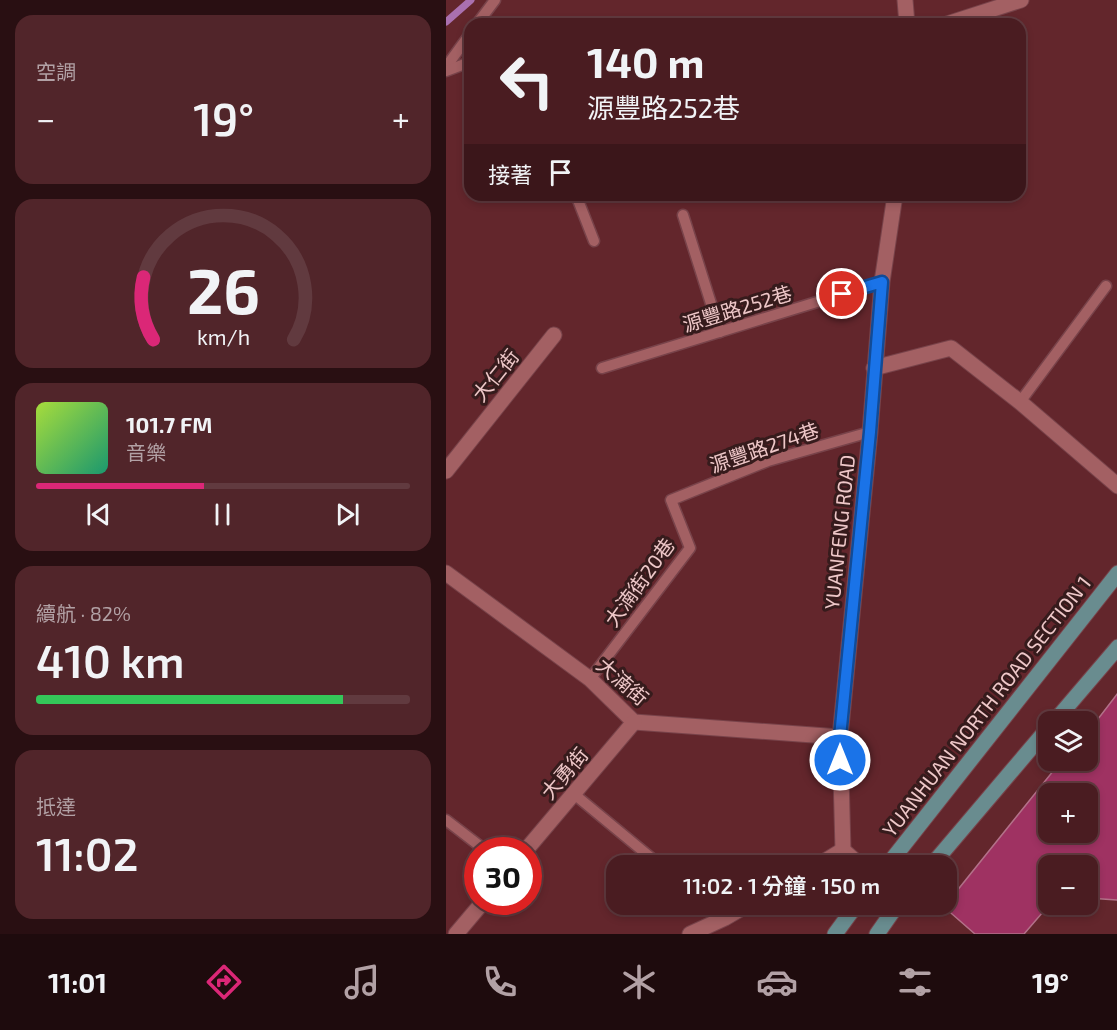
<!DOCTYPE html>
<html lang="zh-TW">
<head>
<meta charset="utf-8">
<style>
	:root { --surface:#4a1c21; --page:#51252a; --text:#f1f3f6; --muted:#b2a1a5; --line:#613a3f; --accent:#db2777 }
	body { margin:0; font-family:"Exo 2","Noto Sans TC",sans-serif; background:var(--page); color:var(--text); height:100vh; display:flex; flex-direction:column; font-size:22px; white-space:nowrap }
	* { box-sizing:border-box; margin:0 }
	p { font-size:20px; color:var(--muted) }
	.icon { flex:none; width:33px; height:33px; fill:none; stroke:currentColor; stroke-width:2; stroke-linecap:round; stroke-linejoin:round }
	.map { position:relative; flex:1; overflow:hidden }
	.details { display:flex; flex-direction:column; gap:15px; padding:15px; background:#290f12; width:446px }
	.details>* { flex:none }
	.top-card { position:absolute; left:18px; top:18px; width:562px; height:183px; border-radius:18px; box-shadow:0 3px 9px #0003,0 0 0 2px var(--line); background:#4a1c21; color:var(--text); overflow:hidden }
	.controls { position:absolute; left:592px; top:711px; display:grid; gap:12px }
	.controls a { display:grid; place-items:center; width:60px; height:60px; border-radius:12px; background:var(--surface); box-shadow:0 3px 9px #0003,0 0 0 2px var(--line); font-size:30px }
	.speed { position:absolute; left:18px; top:837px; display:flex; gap:12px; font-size:30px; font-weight:700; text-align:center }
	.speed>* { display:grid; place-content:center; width:78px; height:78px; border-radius:50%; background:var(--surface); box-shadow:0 3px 9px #0003,0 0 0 2px var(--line); line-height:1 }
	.speed .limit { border:9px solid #d22; background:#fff; color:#111 }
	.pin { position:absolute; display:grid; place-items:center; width:51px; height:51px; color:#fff; margin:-26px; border:3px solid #fff; border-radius:50%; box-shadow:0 2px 6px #0007 }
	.me { position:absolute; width:66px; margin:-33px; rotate:0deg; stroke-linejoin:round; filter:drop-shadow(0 0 4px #0008) }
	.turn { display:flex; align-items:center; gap:21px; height:126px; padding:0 24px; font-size:27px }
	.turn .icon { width:78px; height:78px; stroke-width:2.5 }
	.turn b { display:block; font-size:42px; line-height:51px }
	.then { display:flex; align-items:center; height:57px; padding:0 24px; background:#0003; gap:12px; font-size:22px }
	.big { font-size:45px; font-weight:600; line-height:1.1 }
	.details .card { flex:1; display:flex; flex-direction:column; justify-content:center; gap:9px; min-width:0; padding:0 21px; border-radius:18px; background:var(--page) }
	.details .dial { align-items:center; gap:0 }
	.dial svg { height:156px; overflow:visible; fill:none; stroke:var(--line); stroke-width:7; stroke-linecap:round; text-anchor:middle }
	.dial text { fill:var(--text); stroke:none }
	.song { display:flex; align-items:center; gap:18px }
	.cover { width:72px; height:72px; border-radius:9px; background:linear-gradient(135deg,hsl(80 70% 55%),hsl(160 70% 35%)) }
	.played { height:6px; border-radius:3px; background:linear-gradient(90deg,var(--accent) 45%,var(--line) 45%) }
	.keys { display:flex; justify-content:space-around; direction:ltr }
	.heat { display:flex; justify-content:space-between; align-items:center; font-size:33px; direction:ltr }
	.charge { height:9px; border-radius:4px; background:linear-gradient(90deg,#34c759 82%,var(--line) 0) }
	.trip { position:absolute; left:160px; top:855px; width:351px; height:60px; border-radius:18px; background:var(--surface); box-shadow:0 3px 9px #0003,0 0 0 2px var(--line); font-weight:600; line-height:60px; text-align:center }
	.dock { display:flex; height:96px; justify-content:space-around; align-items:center; background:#1e0b0d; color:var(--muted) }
	.dock .icon { width:42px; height:42px }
	.dock .current { color:var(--accent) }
	.dock b { font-size:27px; color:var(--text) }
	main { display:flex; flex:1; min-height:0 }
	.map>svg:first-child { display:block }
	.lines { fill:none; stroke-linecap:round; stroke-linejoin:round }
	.stream { stroke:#aa70af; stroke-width:7 }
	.building { fill:#9f3262; stroke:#b37189; stroke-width:1.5; fill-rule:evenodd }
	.service-casing { stroke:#78434a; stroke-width:13 }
	.minor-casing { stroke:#78434a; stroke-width:17 }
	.primary-casing { stroke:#78434a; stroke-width:17 }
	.service { stroke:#a36063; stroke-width:10 }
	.minor { stroke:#a36063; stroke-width:15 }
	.primary { stroke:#698c8f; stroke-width:15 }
	.route-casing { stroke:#114b97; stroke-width:15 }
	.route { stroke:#1a73e8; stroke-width:10 }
	.labels { text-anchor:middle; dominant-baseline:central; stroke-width:6; stroke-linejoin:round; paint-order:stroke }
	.street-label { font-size:20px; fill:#eec7c8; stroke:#361b1c }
</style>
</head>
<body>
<main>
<section class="details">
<div class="card"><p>空調</p>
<div class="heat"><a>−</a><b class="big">19°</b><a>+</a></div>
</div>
<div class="card dial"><svg viewBox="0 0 100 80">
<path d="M14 69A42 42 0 1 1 86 69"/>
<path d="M14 69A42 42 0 0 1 9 37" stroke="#db2777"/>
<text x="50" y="56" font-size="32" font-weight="700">26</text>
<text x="50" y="72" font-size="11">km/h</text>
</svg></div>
<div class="card">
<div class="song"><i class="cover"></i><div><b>101.7 FM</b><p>音樂</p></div></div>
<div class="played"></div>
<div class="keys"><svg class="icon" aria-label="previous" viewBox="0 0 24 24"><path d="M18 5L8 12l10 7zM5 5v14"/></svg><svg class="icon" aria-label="pause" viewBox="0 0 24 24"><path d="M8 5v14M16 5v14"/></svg><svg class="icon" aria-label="next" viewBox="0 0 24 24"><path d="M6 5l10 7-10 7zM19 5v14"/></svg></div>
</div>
<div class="card"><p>續航 · 82%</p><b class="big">410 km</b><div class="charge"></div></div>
<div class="card"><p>抵達</p><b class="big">11:02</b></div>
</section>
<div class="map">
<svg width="672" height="934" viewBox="0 0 672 934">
	<rect width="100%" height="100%" fill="#63262c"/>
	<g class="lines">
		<polyline class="stream" points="0,22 25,0"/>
	</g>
	<path class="building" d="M672,693V900L642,898V860L637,866H603V905L578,934H529L498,907L616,760H642V732ZM603,794H642V832H603Z"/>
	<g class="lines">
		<defs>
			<g id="service">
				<polyline points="31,24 49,0"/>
				<polyline points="0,67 24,34"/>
				<polyline points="0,71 24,62"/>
				<polyline points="130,195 148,241"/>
				<polyline points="237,215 274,332"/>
				<polyline points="156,368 436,282"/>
				<polyline points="574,402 660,286"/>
				<polyline points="144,679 244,548 225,500 322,461 424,432"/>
				<polyline points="128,794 215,866"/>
				<polyline points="0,820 39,850"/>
				<polyline points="263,904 279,918"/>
			</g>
			<g id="minor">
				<polyline points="459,0 461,24"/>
				<polyline points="501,24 575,0"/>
				<polyline points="428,368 505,348 574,402 672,486"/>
				<polyline points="0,471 108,335"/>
				<polyline points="0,573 144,679 188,722 394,737"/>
				<polyline points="80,850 188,722"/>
				<polyline points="371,866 397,850"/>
				<polyline points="415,866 397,850 394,737 424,432 436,282 449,195"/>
				<polyline points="10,934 37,902"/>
				<polyline points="244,934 279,918 303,904"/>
			</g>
			<g id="primary">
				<polyline points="608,722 672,647"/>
				<polyline points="441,866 672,573"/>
				<polyline points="485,866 603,727"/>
				<polyline points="389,934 411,904"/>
				<polyline points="431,934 452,904"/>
			</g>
		</defs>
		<use href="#service" class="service-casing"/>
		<use href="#minor" class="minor-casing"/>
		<use href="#primary" class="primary-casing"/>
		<use href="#service" class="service"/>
		<use href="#minor" class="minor"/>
		<use href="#primary" class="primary"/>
	</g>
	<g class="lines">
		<defs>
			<polyline id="route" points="394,760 394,737 424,432 436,282 396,294"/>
		</defs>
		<use href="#route" class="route-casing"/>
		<use href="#route" class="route"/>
	</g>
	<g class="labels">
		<g class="street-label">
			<text transform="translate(291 308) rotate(-17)">源豐路252巷</text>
			<text transform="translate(49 375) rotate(-51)">大仁街</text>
			<text transform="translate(318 447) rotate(-19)">源豐路274巷</text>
			<text transform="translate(393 532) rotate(-84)">YUANFENG ROAD</text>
			<text transform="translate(193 582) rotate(-54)">大湳街20巷</text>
			<text transform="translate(177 681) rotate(41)">大湳街</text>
			<text transform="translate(540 706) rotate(-52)">YUANHUAN NORTH ROAD SECTION 1</text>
			<text transform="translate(118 773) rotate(-50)">大勇街</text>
		</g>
	</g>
</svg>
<div class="controls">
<a><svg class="icon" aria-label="layers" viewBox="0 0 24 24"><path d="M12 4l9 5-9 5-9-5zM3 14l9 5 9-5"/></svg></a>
<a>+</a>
<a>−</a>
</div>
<div class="speed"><div class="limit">30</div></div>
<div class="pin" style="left:396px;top:294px;background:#d93025"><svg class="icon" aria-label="arrive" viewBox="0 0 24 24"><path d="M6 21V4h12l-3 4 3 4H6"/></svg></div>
<svg class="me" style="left:394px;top:760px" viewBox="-20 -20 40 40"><circle r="17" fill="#1a73e8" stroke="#fff" stroke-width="3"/><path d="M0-11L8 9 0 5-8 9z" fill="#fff"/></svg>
<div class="trip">11:02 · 1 分鐘 · 150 m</div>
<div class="top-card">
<div class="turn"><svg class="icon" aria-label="left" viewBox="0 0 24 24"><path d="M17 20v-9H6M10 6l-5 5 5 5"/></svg><div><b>140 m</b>源豐路252巷</div></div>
<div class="then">接著<svg class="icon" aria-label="arrive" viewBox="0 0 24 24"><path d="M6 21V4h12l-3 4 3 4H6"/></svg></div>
</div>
</div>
</main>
<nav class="dock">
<b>11:01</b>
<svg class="icon current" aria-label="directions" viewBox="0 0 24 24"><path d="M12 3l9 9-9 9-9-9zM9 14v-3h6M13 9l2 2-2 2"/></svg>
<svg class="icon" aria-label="music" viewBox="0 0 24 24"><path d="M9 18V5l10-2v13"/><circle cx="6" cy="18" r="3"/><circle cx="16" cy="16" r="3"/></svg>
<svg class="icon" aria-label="phone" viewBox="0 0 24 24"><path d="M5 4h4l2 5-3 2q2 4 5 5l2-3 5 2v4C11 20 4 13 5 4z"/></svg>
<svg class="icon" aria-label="climate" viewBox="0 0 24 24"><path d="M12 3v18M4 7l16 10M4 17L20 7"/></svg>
<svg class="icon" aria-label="car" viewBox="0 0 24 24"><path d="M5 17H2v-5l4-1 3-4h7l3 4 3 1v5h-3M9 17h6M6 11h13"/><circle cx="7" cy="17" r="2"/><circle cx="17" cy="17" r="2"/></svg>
<svg class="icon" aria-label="filters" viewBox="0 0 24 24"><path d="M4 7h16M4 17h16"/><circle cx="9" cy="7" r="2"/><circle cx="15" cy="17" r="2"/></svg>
<b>19°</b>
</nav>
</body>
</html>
